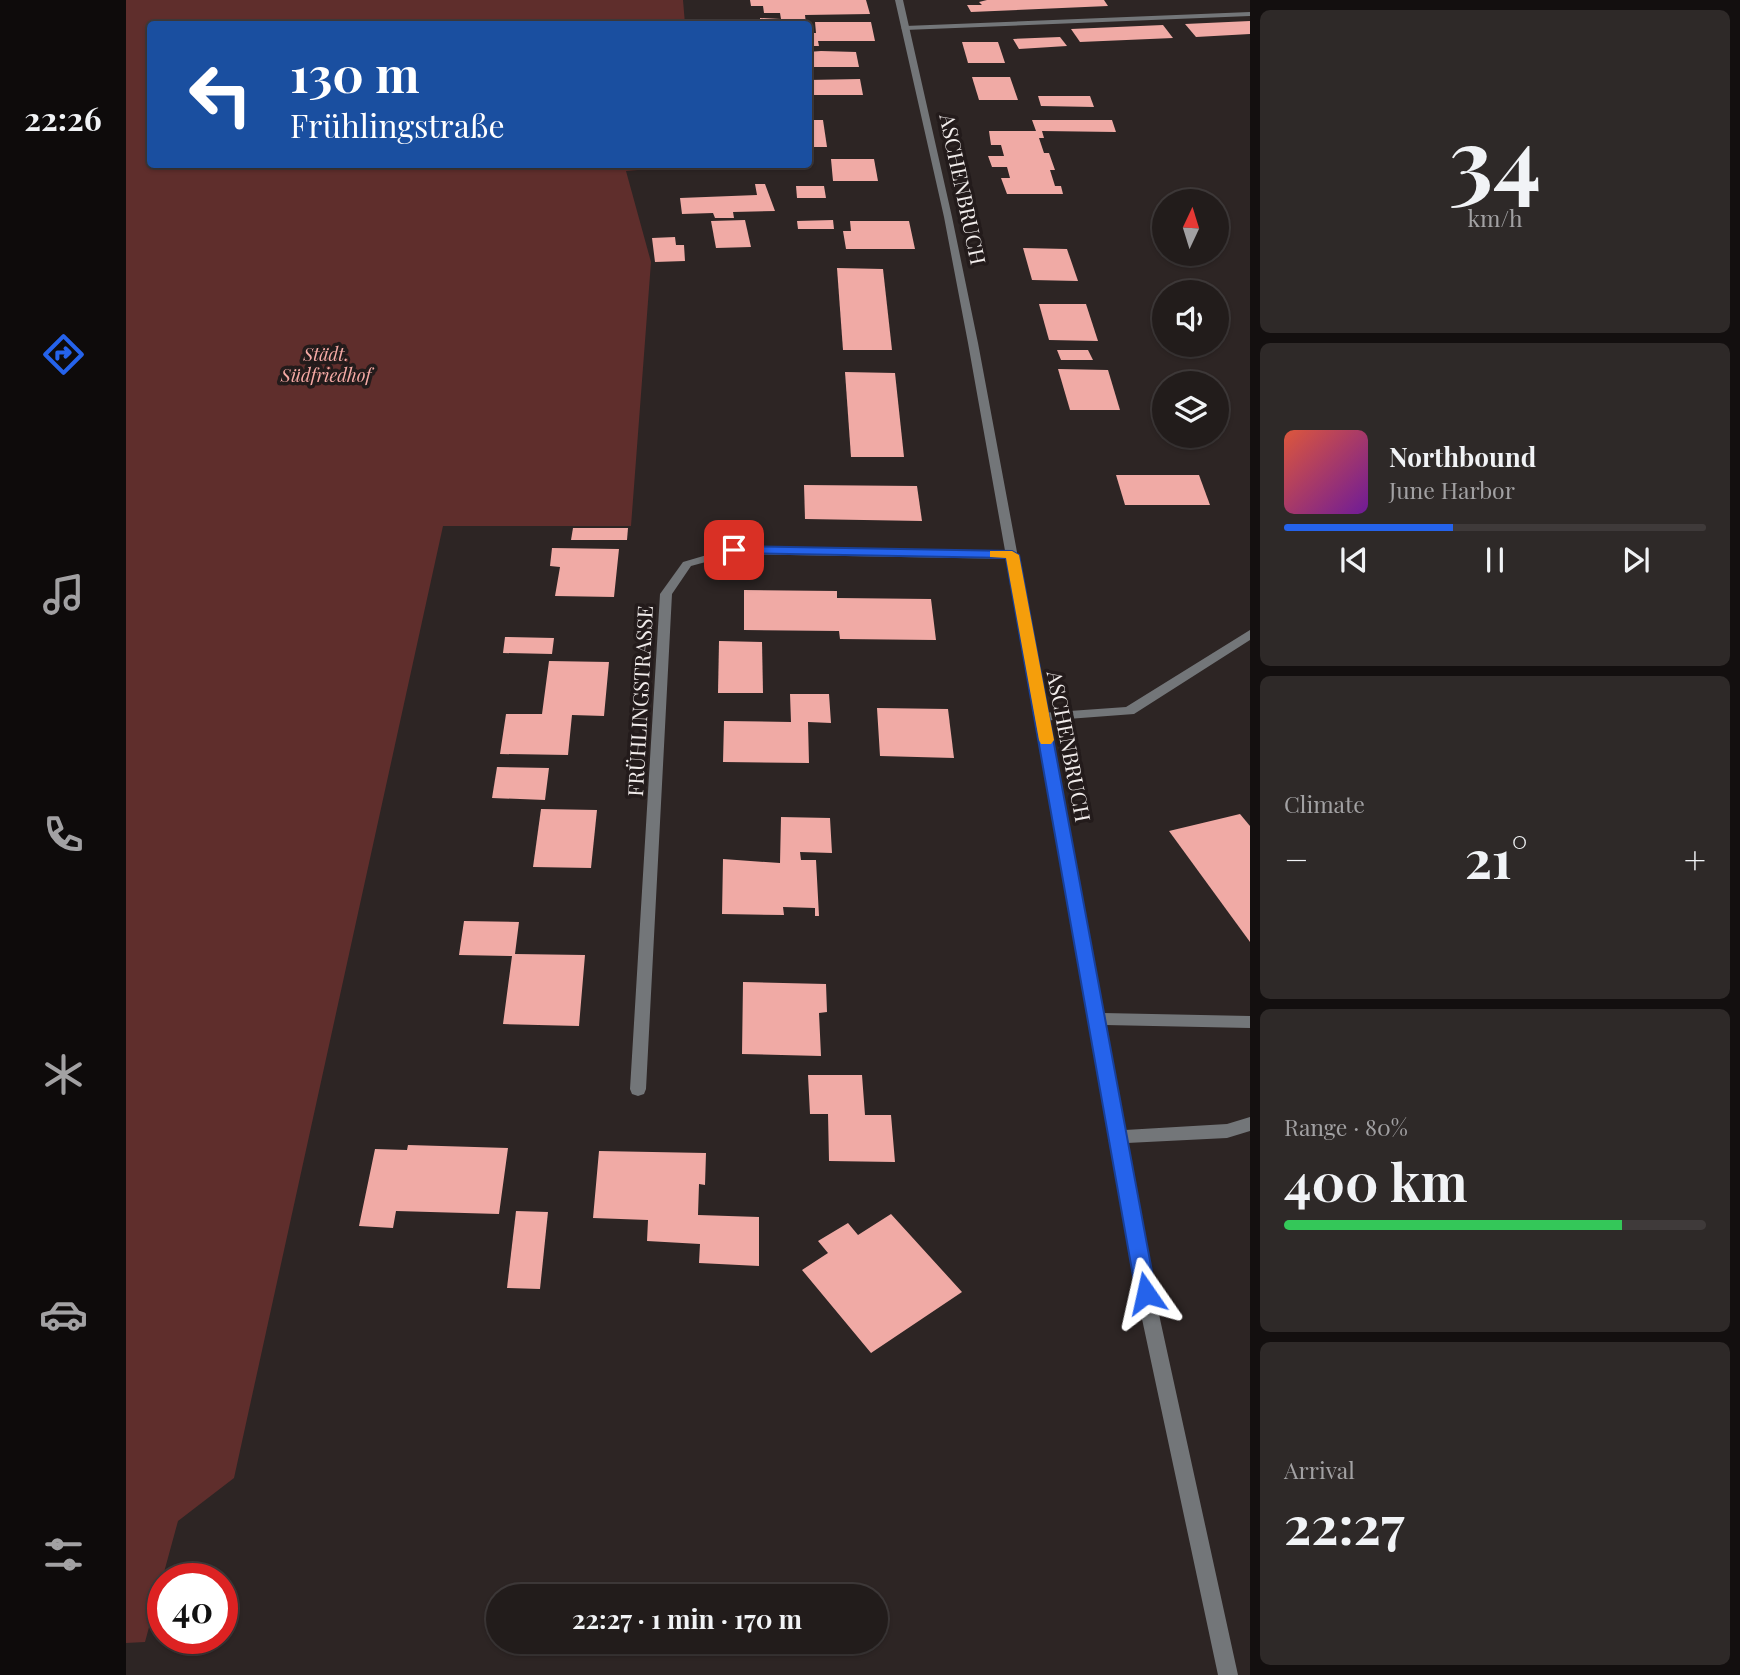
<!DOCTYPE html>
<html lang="en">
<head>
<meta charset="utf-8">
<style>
	:root { --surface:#221c1b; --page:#2e2928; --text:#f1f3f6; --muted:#a2a1a3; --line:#3f3a3a; --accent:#2563eb }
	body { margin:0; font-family:"Playfair Display",serif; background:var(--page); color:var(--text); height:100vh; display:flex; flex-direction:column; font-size:26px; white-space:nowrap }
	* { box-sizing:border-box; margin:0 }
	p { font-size:23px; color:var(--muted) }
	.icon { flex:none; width:38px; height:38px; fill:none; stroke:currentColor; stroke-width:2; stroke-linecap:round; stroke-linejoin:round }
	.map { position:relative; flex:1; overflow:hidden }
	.sheet { display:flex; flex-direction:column; gap:10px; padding:10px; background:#130f0f; width:490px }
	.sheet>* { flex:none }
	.banner { position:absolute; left:21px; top:21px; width:665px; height:147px; border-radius:7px; box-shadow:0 2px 5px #0004,0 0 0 2px var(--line); background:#1a4fa0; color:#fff; overflow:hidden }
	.needle { width:46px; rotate:4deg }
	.buttons { position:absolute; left:1026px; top:189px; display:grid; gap:14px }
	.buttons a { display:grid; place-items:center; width:77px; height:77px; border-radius:50%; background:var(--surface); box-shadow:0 2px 5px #0004,0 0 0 2px var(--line); font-size:35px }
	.speed { position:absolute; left:21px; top:1563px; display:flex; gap:14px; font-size:35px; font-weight:700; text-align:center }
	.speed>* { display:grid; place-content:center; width:91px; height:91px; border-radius:50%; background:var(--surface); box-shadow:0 2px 5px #0004,0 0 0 2px var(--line); line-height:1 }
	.speed .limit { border:10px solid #d22; background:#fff; color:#111 }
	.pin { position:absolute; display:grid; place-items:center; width:60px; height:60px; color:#fff; margin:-30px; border-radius:14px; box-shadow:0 4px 10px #0006 }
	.me { position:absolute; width:77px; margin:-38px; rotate:349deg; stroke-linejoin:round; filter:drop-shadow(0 0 5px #0008) }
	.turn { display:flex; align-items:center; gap:24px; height:147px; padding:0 28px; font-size:32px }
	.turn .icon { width:91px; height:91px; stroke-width:2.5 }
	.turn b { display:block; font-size:49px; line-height:60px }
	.big { font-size:52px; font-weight:700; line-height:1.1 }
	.sheet .widget { flex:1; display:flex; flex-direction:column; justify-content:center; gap:10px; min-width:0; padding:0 24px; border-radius:10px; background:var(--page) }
	.sheet .dial { align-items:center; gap:0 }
	.dial b { font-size:91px; line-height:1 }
	.song { display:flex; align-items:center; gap:21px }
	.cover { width:84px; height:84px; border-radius:10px; background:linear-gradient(135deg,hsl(10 70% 55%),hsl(280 70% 35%)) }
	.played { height:7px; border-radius:4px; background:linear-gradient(90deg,var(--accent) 40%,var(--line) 40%) }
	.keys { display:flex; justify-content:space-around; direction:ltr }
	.heat { display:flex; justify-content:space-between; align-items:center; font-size:38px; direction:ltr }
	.charge { height:10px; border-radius:5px; background:linear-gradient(90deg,#34c759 80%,var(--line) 0) }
	.trip { position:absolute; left:360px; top:1584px; width:402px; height:70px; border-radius:35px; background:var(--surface); box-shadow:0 2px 5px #0004,0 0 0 2px var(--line); font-weight:700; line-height:70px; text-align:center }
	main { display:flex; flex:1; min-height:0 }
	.tabs { display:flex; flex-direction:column; width:126px; justify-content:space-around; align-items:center; background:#0e0b0b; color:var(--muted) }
	.tabs .icon { width:49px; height:49px }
	.tabs .selected { color:var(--accent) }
	.tabs b { font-size:32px; color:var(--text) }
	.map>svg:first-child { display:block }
	.green { fill:#5f2e2c }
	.building { fill:#f0aaa5 }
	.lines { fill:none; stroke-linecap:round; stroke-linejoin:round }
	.minor { fill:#737679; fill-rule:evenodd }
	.tertiary { fill:#737679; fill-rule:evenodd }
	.route { fill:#2563eb; stroke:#184099; stroke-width:2 }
	.slow { fill:#f59e0b }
	.labels { text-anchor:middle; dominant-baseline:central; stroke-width:7; stroke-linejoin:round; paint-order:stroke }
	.far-park-label { font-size:18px; font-style:italic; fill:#f6aaa5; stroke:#231b1b }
	.street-label { font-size:21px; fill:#f1eceb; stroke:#231b1b }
</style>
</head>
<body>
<main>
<nav class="tabs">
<b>22:26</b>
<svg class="icon selected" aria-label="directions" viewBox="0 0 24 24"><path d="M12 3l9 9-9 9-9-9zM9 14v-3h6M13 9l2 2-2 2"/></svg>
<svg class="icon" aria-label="music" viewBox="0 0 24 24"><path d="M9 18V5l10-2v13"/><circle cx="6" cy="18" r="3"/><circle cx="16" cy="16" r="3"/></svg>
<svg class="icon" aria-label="phone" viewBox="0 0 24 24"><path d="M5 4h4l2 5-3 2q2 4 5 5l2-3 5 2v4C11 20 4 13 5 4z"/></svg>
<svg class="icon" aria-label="climate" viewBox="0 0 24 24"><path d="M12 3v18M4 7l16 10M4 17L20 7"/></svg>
<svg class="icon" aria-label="car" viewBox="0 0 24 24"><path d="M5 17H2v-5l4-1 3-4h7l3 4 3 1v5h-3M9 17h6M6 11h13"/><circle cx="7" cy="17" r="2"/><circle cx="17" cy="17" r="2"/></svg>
<svg class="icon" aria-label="filters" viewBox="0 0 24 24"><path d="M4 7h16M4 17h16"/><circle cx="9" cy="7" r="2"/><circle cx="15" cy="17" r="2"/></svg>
</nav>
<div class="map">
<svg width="1124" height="1675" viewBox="0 0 1124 1675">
	<rect width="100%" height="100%" fill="#2d2524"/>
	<polygon class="green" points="0,0 557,0 559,24 24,24 24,164 571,165 500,171 525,262 505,526 317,526 108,1478 52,1521 19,1642 0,1643"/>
	<g class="building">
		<polygon points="624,0 740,0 744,14 679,15 680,24 634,23 634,18 655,19 654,13 638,13 637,6 625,6"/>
		<polygon points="861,0 978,0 982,6 845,12 841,5 856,5 853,2"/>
		<polygon points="1124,21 1124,34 1070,37 1059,24"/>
		<polygon points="689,22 745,22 749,41 692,41 693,46 682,46 682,33 690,33"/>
		<polygon points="1037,25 1047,38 954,42 945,29"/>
		<polygon points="934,37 941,46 893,49 887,39"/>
		<polygon points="836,42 872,42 879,63 842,63"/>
		<polygon points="695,51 730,52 733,67 682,67 682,52"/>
		<polygon points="846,77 884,77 892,100 853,100"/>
		<polygon points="734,79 737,95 682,95 682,80"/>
		<polygon points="912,96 964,96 968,107 915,106"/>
		<polygon points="682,120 697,120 701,147 682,147"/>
		<polygon points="906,120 986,120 990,132 916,131 918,138 913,138 918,153 923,153 929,170 924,170 929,186 935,186 937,194 881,194 875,178 884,178 881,167 866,167 862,156 878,156 875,145 865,145 863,131 910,131"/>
		<polygon points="705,159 748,159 752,181 707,181"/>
		<polygon points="629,184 639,184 649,211 607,212 608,218 589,218 587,213 556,214 554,198 631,195"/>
		<polygon points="670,186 698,186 700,198 671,198"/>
		<polygon points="619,220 625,247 590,248 585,221"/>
		<polygon points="707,220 708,229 672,229 671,221"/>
		<polygon points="724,221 783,221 789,249 720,249 717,231 725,231"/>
		<polygon points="549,237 550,245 558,245 559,261 529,262 526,238"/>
		<polygon points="897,248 941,249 952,281 906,280"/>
		<polygon points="711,268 757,269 766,350 717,350"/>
		<polygon points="913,304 960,304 972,341 923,340"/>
		<polygon points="931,350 962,350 967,360 935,360"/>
		<polygon points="932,369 982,370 994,410 944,410"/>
		<polygon points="719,372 769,373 778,457 725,457"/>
		<polygon points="990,475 1073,475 1084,505 999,505"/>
		<polygon points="678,485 791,486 796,521 679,519"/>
		<polygon points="447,528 502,528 501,540 445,540"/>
		<polygon points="426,548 493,549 488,597 429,596 434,567 424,566"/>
		<polygon points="618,590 711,591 711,598 805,599 810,640 714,639 713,631 618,630"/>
		<polygon points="379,637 428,638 426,654 377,653"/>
		<polygon points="593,641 636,642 637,693 592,693"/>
		<polygon points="423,661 483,662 478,716 446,715 442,755 374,754 380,714 416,714"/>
		<polygon points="664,694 703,694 705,723 682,722 683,763 597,762 598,721 665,722"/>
		<polygon points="751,708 822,709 828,758 754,756"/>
		<polygon points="371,767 423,768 419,800 366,798"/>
		<polygon points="415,809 471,810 465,868 407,867"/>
		<polygon points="1114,814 1124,826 1124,942 1043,831"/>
		<polygon points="655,817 704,818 706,853 674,852 675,860 690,860 693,916 689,916 689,908 657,907 658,915 596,914 597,859 654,863"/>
		<polygon points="338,921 393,922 389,954 459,955 453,1026 377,1024 386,956 333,955"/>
		<polygon points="617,982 700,984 701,1012 693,1013 695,1056 616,1054"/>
		<polygon points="682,1075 736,1075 739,1115 765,1115 769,1162 703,1161 702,1114 684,1114"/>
		<polygon points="282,1145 382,1148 373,1214 270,1211 267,1228 233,1226 249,1149 281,1150"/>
		<polygon points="473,1151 580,1153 579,1185 573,1184 572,1215 633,1217 633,1266 573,1263 574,1244 521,1241 522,1220 467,1218"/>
		<polygon points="390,1211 422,1212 414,1289 381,1288"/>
		<polygon points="765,1214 836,1292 745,1353 676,1270 702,1253 692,1241 722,1223 732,1235"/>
	</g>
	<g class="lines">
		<g class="minor">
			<polygon points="1124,12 1124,16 779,30 775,28 779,26"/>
			<polygon points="608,547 886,551 892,555 886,559 609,554 565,566 546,594 520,1089 518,1094 512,1096 506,1094 504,1089 534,594 557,562"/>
			<polygon points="1124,630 1124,640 1008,714 915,721 908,717 915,713 1000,707"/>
		</g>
		<polygon class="tertiary" points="769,0 777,0 826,217 852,343 977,1013 1124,1016 1124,1028 979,1025 999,1130 1101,1124 1124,1117 1124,1131 1101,1138 1001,1143 1034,1319 1112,1675 1092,1675 1016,1319 982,1137 983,1134 842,343 818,217"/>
	</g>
	<polygon class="route" points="608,546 886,551 893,555 1030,1293 1027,1299 1020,1302 1013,1299 1010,1293 880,558 603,553 603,547"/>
	<polygon class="slow" points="864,551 886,551 893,555 928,740 925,744 915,744 913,740 880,558 864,557"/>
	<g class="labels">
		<g class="far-park-label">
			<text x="200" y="354">Städt.<tspan x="200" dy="21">Südfriedhof</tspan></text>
		</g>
		<g class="street-label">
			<text transform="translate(838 189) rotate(78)">ASCHENBRUCH</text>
			<text transform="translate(513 701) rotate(-87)">FRÜHLINGSTRASSE</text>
			<text transform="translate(944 746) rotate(79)">ASCHENBRUCH</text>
		</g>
	</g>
</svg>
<div class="buttons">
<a><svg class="needle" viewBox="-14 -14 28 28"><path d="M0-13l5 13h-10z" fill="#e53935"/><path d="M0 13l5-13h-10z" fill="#a2a1a3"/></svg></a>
<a><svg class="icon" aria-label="sound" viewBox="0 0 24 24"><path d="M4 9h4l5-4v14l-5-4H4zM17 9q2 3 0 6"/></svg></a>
<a><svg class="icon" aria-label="layers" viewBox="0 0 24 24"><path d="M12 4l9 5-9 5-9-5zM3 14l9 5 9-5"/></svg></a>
</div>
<div class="speed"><div class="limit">40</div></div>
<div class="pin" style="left:608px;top:550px;background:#d93025"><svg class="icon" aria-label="arrive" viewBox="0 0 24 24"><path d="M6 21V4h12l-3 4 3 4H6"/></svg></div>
<svg class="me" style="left:1020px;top:1293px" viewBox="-20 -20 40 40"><path d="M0-17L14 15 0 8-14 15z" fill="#2563eb" stroke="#fff" stroke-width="4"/></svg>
<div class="trip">22:27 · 1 min · 170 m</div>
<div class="banner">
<div class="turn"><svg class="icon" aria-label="left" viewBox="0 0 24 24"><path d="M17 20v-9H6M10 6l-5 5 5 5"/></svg><div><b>130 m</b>Frühlingstraße</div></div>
</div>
</div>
<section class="sheet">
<div class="widget dial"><b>34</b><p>km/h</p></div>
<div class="widget">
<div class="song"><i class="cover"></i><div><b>Northbound</b><p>June Harbor</p></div></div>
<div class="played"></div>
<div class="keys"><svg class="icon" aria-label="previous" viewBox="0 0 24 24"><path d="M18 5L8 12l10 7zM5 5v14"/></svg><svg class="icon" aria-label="pause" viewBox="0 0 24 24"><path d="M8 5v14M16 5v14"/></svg><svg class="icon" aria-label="next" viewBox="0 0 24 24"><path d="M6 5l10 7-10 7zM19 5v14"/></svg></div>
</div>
<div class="widget"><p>Climate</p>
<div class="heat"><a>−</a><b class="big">21°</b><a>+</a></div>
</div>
<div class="widget"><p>Range · 80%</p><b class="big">400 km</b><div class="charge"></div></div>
<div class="widget"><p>Arrival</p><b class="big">22:27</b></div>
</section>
</main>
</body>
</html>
